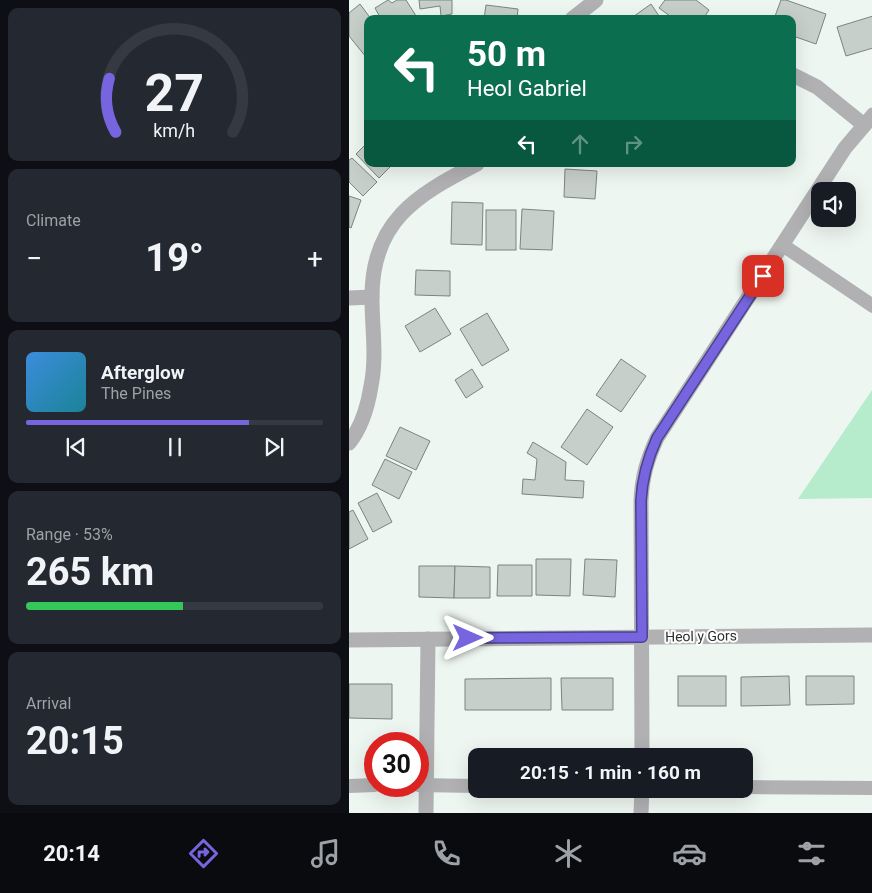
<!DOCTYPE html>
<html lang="en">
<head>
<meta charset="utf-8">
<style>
	:root { --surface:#171b24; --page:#242831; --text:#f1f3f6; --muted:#9ea1a6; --line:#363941; --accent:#7765e0 }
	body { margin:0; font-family:Roboto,sans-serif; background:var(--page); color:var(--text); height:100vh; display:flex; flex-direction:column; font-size:19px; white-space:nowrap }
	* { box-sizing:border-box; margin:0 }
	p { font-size:16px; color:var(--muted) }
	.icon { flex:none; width:28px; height:28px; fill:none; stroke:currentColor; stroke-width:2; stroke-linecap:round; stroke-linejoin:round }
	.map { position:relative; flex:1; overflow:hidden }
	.details { display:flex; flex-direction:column; gap:8px; padding:8px; background:#0d0f14; width:349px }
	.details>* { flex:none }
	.hud { position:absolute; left:15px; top:15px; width:432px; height:152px; border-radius:10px; box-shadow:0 5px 20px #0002; background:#0b6e4f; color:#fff; overflow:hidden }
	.controls { position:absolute; left:462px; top:182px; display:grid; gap:10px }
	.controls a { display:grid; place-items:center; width:45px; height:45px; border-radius:10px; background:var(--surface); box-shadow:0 5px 20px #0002; font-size:25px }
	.speed { position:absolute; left:15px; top:732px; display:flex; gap:10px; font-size:25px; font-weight:700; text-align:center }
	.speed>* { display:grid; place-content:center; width:65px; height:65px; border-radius:50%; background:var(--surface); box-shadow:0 5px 20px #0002; line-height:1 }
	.speed .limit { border:8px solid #d22; background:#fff; color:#111 }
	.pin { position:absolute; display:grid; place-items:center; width:42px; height:42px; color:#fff; margin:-21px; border-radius:10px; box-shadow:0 2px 8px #0006 }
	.me { position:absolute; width:55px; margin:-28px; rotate:90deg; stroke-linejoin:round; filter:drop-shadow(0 0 4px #0008) }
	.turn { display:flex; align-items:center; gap:18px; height:105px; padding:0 20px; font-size:22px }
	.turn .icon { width:65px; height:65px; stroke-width:2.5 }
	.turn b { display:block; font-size:35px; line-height:42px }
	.lanes { display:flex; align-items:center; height:48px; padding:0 20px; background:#0003; justify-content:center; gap:25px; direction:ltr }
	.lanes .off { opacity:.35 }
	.big { font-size:38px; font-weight:700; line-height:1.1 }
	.details .card { flex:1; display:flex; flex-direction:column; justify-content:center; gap:8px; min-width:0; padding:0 18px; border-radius:10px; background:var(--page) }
	.details .dial { align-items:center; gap:0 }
	.dial svg { height:130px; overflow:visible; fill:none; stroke:var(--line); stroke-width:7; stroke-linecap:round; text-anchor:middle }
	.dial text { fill:var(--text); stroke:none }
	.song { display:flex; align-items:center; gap:15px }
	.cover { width:60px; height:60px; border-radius:8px; background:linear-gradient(135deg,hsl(210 70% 55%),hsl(190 70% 35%)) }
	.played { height:5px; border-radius:2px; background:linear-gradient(90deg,var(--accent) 75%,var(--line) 75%) }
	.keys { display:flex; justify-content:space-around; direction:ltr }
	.heat { display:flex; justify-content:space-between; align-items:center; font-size:28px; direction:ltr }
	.charge { height:8px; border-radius:4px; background:linear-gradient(90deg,#34c759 53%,var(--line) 0) }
	.trip { position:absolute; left:119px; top:748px; width:285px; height:50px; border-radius:10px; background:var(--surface); box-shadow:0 5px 20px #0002; font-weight:700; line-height:50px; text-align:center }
	.tab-bar { display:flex; height:80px; justify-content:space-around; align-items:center; background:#090b0e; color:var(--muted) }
	.tab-bar .icon { width:35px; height:35px }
	.tab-bar .current { color:var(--accent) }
	.tab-bar b { font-size:22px; color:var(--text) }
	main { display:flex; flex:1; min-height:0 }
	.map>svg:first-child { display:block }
	.green { fill:#b6ebcb }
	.building { fill:#c7cfca; stroke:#7c847f }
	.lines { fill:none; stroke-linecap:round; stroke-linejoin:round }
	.lane { stroke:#b1b1b4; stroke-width:14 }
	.street { stroke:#b1b1b4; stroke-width:15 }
	.route-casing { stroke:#4d4292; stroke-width:12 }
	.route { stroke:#7765e0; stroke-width:9 }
	.labels { text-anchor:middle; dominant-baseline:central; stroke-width:4; stroke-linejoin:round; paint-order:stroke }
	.street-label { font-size:14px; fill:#2b2f2d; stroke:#fff }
</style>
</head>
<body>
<main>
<section class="details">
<div class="card dial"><svg viewBox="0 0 100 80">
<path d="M14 69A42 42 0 1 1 86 69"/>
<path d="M14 69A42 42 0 0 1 10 36" stroke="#7765e0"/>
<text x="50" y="56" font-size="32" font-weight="700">27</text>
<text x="50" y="72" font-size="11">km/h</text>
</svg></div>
<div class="card"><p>Climate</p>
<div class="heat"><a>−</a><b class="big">19°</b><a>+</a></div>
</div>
<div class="card">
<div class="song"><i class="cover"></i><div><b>Afterglow</b><p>The Pines</p></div></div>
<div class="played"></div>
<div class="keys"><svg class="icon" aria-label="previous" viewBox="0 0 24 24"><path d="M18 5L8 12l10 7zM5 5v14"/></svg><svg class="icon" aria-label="pause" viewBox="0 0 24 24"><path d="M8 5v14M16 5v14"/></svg><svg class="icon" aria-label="next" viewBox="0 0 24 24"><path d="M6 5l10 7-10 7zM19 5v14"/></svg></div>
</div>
<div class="card"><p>Range · 53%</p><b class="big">265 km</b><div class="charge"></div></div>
<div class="card"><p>Arrival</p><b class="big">20:15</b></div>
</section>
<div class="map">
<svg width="524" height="813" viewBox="0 0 524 813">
	<rect width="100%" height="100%" fill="#eef6f1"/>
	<polygon class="green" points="523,390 523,498 449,499"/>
	<g class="building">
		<polygon points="39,0 43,3 48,0 57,0 69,19 32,19 26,8"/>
		<polygon points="70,0 103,0 103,14 92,16 91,6 71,9"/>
		<polygon points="316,0 347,0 360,10 354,19 325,19 310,8"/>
		<polygon points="432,0 437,0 477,14 467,44 444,36 444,19 425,19"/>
		<polygon points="11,4 22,19 19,19 19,56 17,57 0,36 0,13"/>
		<polygon points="302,4 312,19 281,19"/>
		<polygon points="137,5 169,9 168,19 135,19"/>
		<polygon points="524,16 524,48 497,56 488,27"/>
		<polygon points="19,142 19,164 44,164 30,178 7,154"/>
		<polygon points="3,158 28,182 14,196 0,182 0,160"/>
		<polygon points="216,169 248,171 246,199 215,197"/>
		<polygon points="0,196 12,200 2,228 0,227"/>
		<polygon points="103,202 134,203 133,245 102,244"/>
		<polygon points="173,209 205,211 203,250 171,249"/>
		<rect x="137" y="210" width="30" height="40"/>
		<polygon points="67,270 101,271 101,296 66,295"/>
		<polygon points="86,308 102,334 71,352 56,326"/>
		<polygon points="138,313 160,350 133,366 111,329"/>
		<polygon points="272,359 297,376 272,412 247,395"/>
		<polygon points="123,369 134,387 117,398 106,380"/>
		<polygon points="238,409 264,427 238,465 212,447"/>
		<polygon points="51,427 81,441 67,470 37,456"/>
		<polygon points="184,442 217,462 216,480 235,481 234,498 173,494 174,479 186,480 188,459 178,453"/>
		<polygon points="36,459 63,472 50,499 23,485"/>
		<polygon points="28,493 43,522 24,532 9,503"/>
		<polygon points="4,510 19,539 0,549 0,512"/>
		<polygon points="187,559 222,559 221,596 187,595"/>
		<polygon points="236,559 268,560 266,597 234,595"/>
		<polygon points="149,565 183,565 183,596 148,596"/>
		<polygon points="70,566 106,566 105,598 70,597"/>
		<polygon points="106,566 141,567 141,598 105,598"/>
		<rect x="329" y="676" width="48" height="30"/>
		<polygon points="440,676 441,705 392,706 392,677"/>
		<polygon points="457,676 505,676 505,704 457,705"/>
		<polygon points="202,678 202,710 116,710 116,679"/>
		<polygon points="212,678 264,678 264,710 213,710"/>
		<polygon points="0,684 43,684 43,719 0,718"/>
	</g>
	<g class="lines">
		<g class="lane">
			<polyline points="435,246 524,306"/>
			<polyline points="69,785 128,786"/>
			<polyline points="0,786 26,785"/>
			<polyline points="395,787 524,788"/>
		</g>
		<g class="street">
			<polyline points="223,19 247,0"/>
			<polyline points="444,75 468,87 515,125"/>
			<polyline points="0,298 23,297"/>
			<path d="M0,443C12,428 19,405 22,386C28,357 23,328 23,299C22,222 67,195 128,164"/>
			<polyline points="0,640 524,635"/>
			<path d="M293,756L292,501C293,477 298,460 308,438L496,148L524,115"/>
			<polyline points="77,813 79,639"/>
			<polyline points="292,813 293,789"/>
		</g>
	</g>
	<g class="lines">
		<defs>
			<path id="route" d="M119,638L293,637L292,501C293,478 298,460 308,438L414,276"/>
		</defs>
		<use href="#route" class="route-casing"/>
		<use href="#route" class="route"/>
	</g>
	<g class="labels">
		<g class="street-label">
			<text transform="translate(352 636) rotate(-1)">Heol y Gors</text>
		</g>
	</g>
</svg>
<div class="controls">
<a><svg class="icon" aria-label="sound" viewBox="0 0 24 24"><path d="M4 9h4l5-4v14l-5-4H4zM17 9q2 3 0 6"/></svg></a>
</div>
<div class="speed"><div class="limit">30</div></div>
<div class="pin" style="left:414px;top:276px;background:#d93025"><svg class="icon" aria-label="arrive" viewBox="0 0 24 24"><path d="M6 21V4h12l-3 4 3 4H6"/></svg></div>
<svg class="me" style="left:119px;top:638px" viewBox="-20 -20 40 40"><path d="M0-17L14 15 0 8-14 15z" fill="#7765e0" stroke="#fff" stroke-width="4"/></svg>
<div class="trip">20:15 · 1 min · 160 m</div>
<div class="hud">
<div class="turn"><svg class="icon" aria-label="left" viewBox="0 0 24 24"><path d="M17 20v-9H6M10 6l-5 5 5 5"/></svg><div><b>50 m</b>Heol Gabriel</div></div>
<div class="lanes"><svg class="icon" aria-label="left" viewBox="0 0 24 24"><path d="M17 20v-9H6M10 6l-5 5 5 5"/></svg><svg class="icon off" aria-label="ahead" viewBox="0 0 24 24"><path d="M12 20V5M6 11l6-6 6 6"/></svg><svg class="icon off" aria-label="right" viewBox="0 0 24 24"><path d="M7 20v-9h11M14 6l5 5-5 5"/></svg></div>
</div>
</div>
</main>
<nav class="tab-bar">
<b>20:14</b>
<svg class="icon current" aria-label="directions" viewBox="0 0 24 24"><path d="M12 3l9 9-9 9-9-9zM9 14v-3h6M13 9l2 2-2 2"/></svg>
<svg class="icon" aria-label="music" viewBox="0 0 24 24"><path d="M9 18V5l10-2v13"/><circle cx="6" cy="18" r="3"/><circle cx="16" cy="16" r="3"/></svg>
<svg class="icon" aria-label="phone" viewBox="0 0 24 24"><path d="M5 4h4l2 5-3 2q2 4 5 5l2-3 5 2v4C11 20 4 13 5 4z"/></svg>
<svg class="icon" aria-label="climate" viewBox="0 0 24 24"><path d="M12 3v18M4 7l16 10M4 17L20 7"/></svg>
<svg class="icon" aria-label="car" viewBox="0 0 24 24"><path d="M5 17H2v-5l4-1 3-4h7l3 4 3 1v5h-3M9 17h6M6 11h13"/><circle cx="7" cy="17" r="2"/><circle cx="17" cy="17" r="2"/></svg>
<svg class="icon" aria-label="filters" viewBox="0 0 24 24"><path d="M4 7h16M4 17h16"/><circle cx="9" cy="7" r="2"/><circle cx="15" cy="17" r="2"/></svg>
</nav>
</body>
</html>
